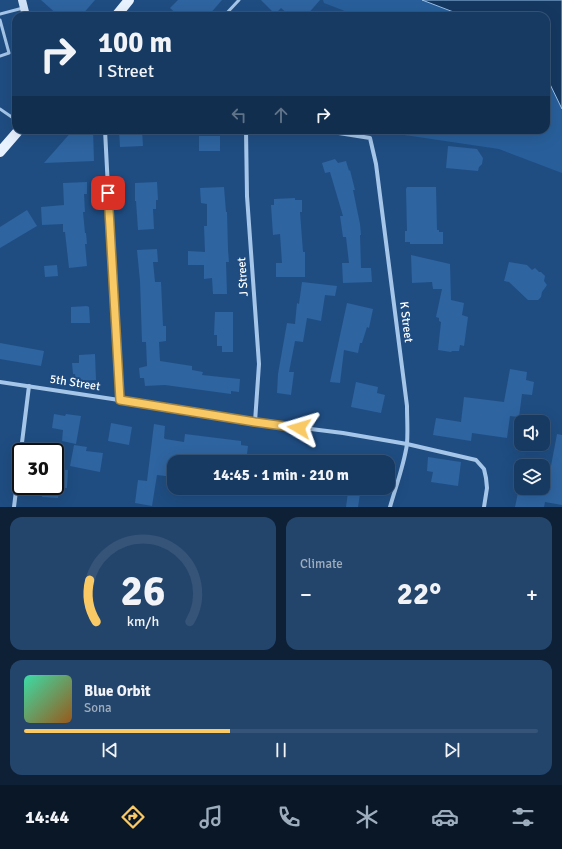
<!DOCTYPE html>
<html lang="en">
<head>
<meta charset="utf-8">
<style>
	:root { --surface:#173a62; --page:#24456b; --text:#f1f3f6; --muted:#9eadbe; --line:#365477; --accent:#f8c964 }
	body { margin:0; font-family:Signika,sans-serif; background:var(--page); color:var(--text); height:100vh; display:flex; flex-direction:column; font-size:15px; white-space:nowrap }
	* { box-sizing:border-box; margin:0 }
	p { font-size:13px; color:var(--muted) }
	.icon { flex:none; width:22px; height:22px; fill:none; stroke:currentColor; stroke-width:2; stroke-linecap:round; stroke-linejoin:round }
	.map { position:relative; height:507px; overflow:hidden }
	.details { display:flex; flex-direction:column; gap:10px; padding:10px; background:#0d2036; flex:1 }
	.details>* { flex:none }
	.guide { position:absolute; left:12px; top:12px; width:538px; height:122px; border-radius:12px; box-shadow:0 4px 16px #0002,0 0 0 1px var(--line); background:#173a62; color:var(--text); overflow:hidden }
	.fabs { position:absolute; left:514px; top:415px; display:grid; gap:8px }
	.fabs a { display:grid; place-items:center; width:36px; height:36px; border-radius:8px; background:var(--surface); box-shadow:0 4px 16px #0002,0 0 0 1px var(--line); font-size:20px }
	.speed { position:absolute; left:12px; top:443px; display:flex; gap:8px; font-size:20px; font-weight:700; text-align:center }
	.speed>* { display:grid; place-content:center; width:52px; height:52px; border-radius:50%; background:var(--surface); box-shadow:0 4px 16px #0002,0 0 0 1px var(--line); line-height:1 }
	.speed .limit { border:2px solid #111; border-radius:6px; background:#fff; color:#111 }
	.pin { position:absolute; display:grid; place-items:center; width:34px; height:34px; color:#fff; margin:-17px; border-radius:8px; box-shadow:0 2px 6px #0006 }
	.me { position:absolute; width:44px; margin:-22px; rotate:277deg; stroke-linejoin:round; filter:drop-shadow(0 0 3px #0008) }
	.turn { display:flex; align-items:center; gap:14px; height:84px; padding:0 20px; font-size:18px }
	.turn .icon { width:52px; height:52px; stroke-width:2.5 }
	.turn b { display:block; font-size:28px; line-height:34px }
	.lanes { display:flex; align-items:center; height:38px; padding:0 20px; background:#0003; justify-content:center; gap:20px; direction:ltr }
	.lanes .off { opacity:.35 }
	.big { font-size:30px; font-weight:700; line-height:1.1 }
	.details .widget { flex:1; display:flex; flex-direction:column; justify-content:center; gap:6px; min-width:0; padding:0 14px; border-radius:12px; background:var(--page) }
	.details .dial { align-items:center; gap:0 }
	.dial svg { height:104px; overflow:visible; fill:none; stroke:var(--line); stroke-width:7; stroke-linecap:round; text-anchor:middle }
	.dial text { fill:var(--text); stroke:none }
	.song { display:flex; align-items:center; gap:12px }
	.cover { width:48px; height:48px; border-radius:6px; background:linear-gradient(135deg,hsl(160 70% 55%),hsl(30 70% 35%)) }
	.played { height:4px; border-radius:2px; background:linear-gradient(90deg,var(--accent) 40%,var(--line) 40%) }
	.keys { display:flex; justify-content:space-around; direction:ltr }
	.heat { display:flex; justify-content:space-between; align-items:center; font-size:22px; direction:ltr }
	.details .tiles { flex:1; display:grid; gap:10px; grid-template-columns:1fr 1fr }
	.widget:last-child { grid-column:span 2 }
	.trip { position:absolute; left:167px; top:455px; width:228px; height:40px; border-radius:12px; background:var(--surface); box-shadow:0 4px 16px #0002,0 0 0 1px var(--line); font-weight:700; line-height:40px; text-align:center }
	.menu { display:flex; height:64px; justify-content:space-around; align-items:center; background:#091727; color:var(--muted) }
	.menu .icon { width:28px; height:28px }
	.menu .selected { color:var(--accent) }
	.menu b { font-size:18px; color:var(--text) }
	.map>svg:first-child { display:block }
	.green { fill:#285f9b }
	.water { fill:#153861; stroke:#98c1eb }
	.building { fill:#2e64a0 }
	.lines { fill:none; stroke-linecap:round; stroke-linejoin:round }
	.lane { stroke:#a5c6e9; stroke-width:3 }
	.street { stroke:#a5c6e9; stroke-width:4 }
	.secondary { stroke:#d0e2f7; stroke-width:8 }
	.primary { stroke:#e8f1fe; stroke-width:10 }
	.route-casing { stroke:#a18341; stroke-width:10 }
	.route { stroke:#f8c964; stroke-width:7 }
	.labels { text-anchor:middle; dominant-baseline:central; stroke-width:4; stroke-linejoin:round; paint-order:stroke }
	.street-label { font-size:12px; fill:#fff; stroke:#1f4d82 }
</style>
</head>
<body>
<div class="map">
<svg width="562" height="507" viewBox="0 0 562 507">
	<rect width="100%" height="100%" fill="#1f4d82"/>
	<g class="green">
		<polygon points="323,0 422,0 462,16 358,16 324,3"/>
		<polygon points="546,76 562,109 562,173 499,149 384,132 384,130 546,130"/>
	</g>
	<polygon class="water" points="422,0 562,0 562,109 546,76 546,16 464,16"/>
	<g class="building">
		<polygon points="41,0 95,0 81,16 59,16"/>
		<polygon points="178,0 222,0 208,16 179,16 170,8"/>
		<polygon points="261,0 320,0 306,16 290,16 281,8 275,14"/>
		<polygon points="73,130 93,130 94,161 44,163"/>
		<polygon points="119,130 142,130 143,146 120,147"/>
		<rect x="199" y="136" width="21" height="15"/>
		<polygon points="448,146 477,149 483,158 482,164 479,167 478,171 446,168"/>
		<polygon points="335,159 338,163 346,161 349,171 350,170 355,190 353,190 360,224 361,235 360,235 361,268 371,268 372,282 343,283 342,263 349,263 346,237 343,237 340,216 343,216 330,172 325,173 322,163"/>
		<polygon points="87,182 87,194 84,194 85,212 83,212 85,233 86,233 87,244 85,244 87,266 69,268 65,232 63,232 63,224 42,225 41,207 64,205 63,183"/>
		<polygon points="157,182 158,200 156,200 156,209 153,209 154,229 138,230 136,201 135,201 135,183"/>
		<polygon points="224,187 226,212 227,212 228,250 229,262 226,262 227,294 213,294 212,278 204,279 204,265 188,265 188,251 205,252 204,226 207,226 207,204 201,203 200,188"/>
		<polygon points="407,187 436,187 437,230 439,230 439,232 443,232 443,244 410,244 410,242 405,242 405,231 407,231 406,189"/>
		<polygon points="295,198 295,200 302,200 302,212 300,212 303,252 305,252 305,277 276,277 276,263 282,263 280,234 273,235 271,205 274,205 274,199"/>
		<polygon points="27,210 37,226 0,248 0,227"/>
		<polygon points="157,249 158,262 153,262 155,282 161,282 163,326 166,326 166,341 159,342 160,361 192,366 192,370 203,372 202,375 240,379 239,392 231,391 231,394 165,385 145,386 144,378 140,378 139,368 147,366 146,342 142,342 140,281 137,250"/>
		<polygon points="411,255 450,264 451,300 464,303 462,315 468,317 464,346 460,345 459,351 452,351 451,352 438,350 441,322 439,321 439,318 436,317 442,289 433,289 432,282 412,283"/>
		<polygon points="509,262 527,265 532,270 535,268 539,272 541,272 545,276 544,281 547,285 542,292 541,297 538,300 528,300 509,282 504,281"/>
		<polygon points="57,265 58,276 45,277 44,266"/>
		<polygon points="302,282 337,286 335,296 325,295 321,321 307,318 303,342 295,341 289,372 294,372 291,395 277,393 278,374 287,323 295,324 297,303 299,304"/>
		<polygon points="347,303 373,309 369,328 367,327 362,343 360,343 358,353 344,350 340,383 330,382"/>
		<polygon points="87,306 89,307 90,323 71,323 71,307"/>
		<polygon points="215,312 233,312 233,352 222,352 222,346 217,346 217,335 214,335"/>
		<polygon points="0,343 44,351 41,366 0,359"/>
		<polygon points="95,354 96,380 76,381 75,374 73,374 72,363 79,363 79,355"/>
		<polygon points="510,369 527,372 526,380 534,382 532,395 522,394 519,417 510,416 507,438 472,433 471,441 433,435 436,418 461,422 464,397 504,402"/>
		<polygon points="356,382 378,387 377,393 385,395 381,413 351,407"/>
		<polygon points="54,414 65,416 66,414 81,416 76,444 62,441 63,430 52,428"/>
		<polygon points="111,423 132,427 129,445 108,441"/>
		<polygon points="154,424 165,426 164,438 165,439 184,442 185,434 241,441 241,445 248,446 246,462 197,462 179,459 178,462 174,462 174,477 157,475 152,506 135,503 138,480 147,481"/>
		<polygon points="557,434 562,435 562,505 545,502 544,507 515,507 519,488 543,488 543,470 550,471"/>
		<polygon points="74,445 87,447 86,451 103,453 100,472 70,466"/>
		<polygon points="428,457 461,462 458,486 431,482 433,472 427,471"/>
		<polygon points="55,469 68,470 67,488 59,488 58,498 42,497 43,486 55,486"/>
		<polygon points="348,492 360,494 358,507 346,507"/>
	</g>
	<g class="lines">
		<g class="lane">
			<polyline points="0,14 23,8"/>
			<polyline points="224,16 239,0"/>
			<polyline points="0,20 9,53 0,56"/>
			<polyline points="0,109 16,120"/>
		</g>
		<g class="street">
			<polyline points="105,130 119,400"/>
			<polyline points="246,130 247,196 259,364 255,422"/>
			<path d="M320,130L370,138L376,164L407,406C407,419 408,431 407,444C404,465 396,486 390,507"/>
			<polyline points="0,382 119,400 255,422 343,433 407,444 476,460 484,469 486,478 487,488 484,507"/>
			<polyline points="14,507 29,386"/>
		</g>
		<polyline class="secondary" points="22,0 26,16"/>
		<g class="primary">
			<polyline points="116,16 129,0"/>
			<polyline points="0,152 19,130"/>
		</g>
	</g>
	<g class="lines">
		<defs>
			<polyline id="route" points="108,193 120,400 255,422 299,428"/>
		</defs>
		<use href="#route" class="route-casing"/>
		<use href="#route" class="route"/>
	</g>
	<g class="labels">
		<g class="street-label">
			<text transform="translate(243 277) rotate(-94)">J Street</text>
			<text transform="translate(406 322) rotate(83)">K Street</text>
			<text transform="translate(75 383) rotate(9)">5th Street</text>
		</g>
	</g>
</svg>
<div class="fabs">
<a><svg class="icon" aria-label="sound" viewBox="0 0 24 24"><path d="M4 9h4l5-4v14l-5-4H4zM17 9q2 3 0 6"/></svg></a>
<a><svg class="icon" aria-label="layers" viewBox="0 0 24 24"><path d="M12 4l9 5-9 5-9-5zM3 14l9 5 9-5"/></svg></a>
</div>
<div class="speed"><div class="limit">30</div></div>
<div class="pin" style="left:108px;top:193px;background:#d93025"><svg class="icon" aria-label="arrive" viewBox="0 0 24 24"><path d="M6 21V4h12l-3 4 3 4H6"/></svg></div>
<svg class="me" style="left:299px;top:428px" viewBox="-20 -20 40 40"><path d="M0-17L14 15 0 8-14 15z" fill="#f8c964" stroke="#fff" stroke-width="4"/></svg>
<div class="trip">14:45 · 1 min · 210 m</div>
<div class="guide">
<div class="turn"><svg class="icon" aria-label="right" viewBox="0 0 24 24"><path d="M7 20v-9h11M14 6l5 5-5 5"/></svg><div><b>100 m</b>I Street</div></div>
<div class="lanes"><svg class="icon off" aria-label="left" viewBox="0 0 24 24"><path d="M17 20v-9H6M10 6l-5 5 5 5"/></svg><svg class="icon off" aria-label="ahead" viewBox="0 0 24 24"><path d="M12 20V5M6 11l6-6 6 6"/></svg><svg class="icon" aria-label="right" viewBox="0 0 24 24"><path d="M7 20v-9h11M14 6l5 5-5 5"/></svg></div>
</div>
</div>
<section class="details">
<div class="tiles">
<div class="widget dial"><svg viewBox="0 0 100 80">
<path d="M14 69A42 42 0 1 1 86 69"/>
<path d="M14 69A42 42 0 0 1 9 37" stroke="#f8c964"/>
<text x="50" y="56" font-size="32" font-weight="700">26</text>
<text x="50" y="72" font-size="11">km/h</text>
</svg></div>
<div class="widget"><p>Climate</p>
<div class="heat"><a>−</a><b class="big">22°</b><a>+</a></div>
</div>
<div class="widget">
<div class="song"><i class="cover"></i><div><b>Blue Orbit</b><p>Sona</p></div></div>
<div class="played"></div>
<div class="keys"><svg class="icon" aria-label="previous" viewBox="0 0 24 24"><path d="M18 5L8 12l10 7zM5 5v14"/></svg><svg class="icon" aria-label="pause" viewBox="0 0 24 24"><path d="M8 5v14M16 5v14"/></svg><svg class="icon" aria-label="next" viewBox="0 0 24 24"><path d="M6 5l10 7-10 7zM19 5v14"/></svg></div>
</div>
</div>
</section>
<nav class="menu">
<b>14:44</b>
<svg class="icon selected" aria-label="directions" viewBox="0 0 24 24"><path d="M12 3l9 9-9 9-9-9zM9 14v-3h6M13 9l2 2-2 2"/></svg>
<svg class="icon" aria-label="music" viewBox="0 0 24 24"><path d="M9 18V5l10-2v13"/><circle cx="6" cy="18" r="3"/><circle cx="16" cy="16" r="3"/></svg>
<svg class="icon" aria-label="phone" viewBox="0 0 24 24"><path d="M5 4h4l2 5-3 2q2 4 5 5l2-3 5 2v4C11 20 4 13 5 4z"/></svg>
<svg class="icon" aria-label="climate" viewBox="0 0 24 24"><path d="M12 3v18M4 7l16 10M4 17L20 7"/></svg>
<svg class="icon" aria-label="car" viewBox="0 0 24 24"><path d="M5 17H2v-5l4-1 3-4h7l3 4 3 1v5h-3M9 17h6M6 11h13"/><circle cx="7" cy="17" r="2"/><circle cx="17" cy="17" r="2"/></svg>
<svg class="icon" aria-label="filters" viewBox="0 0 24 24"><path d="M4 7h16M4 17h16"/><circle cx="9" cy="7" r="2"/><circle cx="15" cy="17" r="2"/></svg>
</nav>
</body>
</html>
